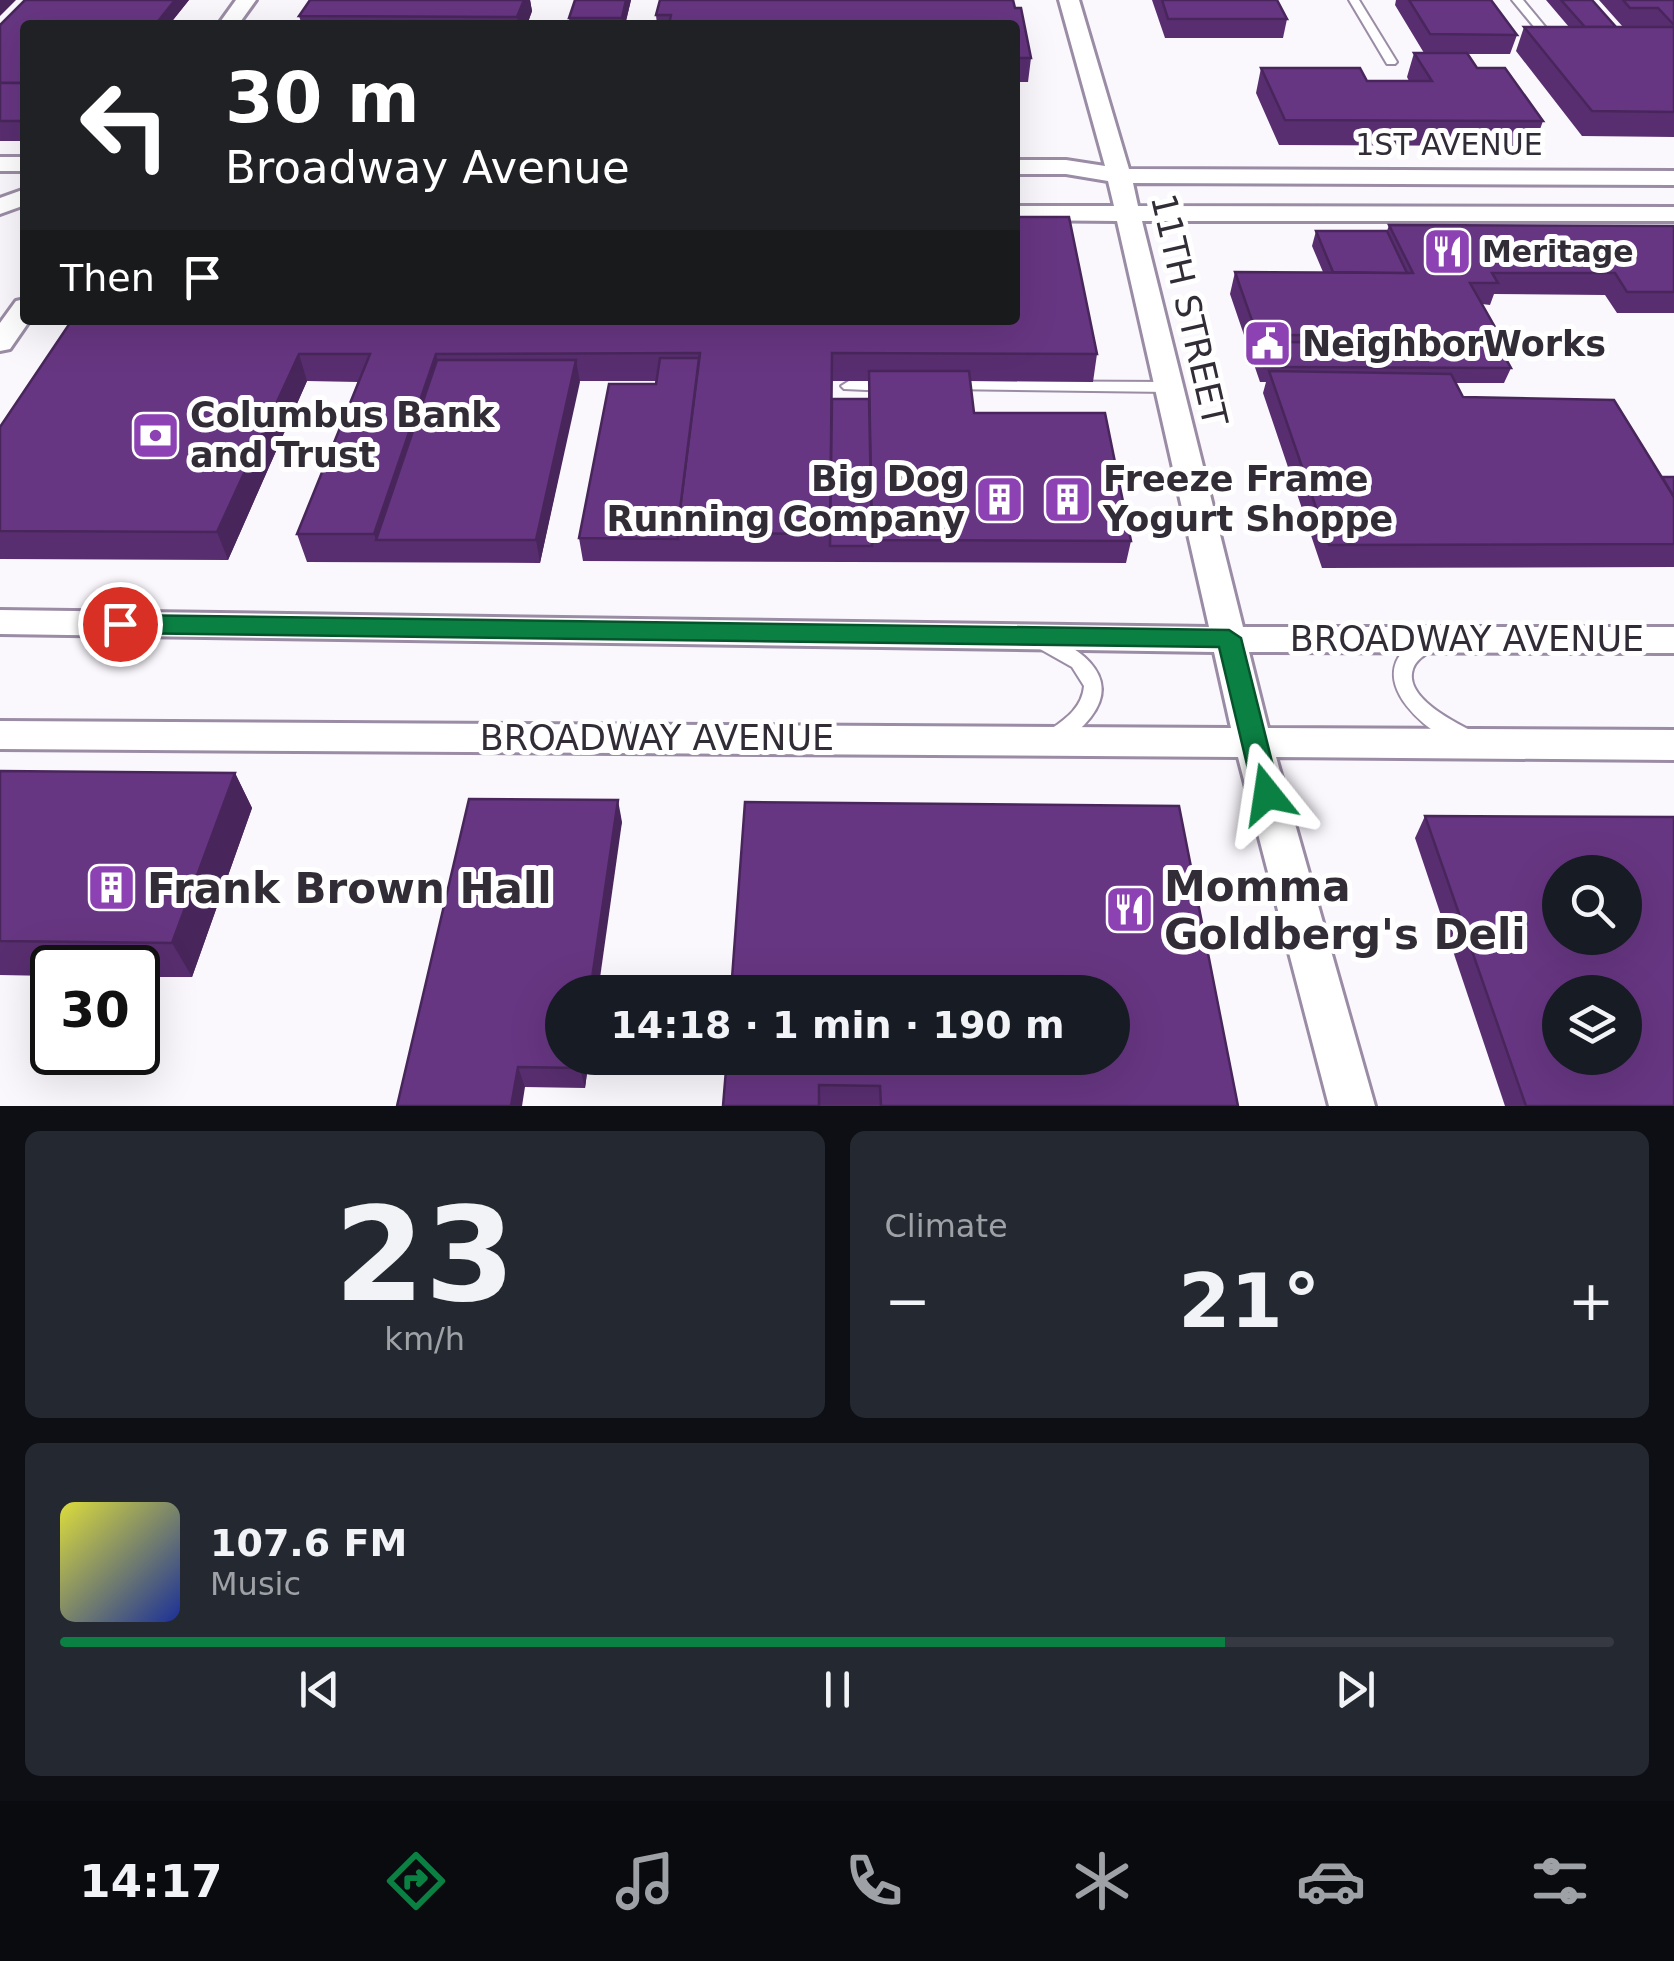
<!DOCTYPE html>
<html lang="en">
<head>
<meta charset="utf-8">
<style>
	:root { --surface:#171b24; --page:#242831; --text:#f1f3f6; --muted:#9ea1a6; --line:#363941; --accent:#0b8043 }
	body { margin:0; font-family:"DejaVu Sans",sans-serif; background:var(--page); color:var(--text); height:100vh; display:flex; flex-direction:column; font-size:38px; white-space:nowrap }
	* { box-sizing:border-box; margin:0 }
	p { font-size:32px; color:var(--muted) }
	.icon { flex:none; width:55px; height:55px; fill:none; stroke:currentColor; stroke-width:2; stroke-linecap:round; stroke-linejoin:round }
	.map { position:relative; height:1106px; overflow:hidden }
	.drawer { display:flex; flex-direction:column; gap:25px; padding:25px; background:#0d0f14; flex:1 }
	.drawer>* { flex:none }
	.banner { position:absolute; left:20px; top:20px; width:1000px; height:305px; border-radius:10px; box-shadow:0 10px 40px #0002; background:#202124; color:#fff; overflow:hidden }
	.buttons { position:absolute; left:1542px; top:855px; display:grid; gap:20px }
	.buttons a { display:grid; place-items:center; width:100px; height:100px; border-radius:50%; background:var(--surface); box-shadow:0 10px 40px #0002; font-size:50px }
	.speed { position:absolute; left:30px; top:945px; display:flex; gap:20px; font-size:50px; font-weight:700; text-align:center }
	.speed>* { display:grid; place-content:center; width:130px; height:130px; border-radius:50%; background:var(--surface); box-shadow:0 10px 40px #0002; line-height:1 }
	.speed .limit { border:5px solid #111; border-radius:15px; background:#fff; color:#111 }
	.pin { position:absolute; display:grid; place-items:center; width:85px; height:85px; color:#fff; margin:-42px; border:5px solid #fff; border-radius:50%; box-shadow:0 2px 10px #0007 }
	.me { position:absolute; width:110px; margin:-55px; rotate:345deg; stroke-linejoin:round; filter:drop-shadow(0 0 8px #0008) }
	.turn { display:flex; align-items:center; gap:35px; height:210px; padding:0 40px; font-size:45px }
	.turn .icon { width:130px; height:130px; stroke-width:2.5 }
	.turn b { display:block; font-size:70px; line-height:85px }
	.then { display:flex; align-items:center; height:95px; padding:0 40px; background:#0003; gap:20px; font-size:38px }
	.big { font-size:75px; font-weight:700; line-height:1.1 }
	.drawer .tile { flex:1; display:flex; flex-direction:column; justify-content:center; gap:15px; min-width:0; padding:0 35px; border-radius:15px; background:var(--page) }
	.drawer .dial { align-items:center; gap:0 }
	.dial b { font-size:130px; line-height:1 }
	.song { display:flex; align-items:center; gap:30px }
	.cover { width:120px; height:120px; border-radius:15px; background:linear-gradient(135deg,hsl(60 70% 55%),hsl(230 70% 35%)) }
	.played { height:10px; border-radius:5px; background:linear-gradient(90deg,var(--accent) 75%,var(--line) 75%) }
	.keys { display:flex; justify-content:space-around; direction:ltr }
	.heat { display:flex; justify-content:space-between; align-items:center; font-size:55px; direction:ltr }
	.drawer .tiles { flex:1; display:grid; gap:25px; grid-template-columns:1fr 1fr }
	.tile:last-child { grid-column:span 2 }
	.trip { position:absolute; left:545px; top:975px; width:585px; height:100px; border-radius:50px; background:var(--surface); box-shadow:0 10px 40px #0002; font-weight:700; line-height:100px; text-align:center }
	.dock { display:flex; height:160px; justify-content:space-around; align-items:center; background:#090b0e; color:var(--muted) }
	.dock .icon { width:70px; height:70px }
	.dock .on { color:var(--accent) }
	.dock b { font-size:45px; color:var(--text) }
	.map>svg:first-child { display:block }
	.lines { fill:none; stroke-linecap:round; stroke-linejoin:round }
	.service-casing { stroke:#9a8ca4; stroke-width:4 }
	.minor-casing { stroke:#9a8ca4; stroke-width:6 }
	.service { fill:#fff; fill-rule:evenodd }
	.minor { fill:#fff; fill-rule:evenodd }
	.wall { fill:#592e70; fill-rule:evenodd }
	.shaded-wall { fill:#48265b }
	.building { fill:#673682; stroke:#48265b; stroke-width:2.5; fill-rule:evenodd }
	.route { fill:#0b8043; stroke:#07532c; stroke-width:2.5 }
	.labels { text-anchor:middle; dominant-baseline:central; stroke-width:10; stroke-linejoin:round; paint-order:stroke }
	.far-street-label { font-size:30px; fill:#322c36; stroke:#fff }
	.far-poi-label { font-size:30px; font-weight:bold; fill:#322c36; stroke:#fff; text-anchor:start }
	.street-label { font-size:35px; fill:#322c36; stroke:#fff }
	.poi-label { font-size:35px; font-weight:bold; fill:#322c36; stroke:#fff; text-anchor:start }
	.near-poi-label { font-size:42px; font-weight:bold; fill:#322c36; stroke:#fff; text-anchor:start }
</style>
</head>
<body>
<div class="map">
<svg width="1674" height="1106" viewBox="0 0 1674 1106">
	<rect width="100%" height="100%" fill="#faf7fd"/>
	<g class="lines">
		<defs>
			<g id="service">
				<polygon points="1349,0 1359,0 1397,62 1395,64 1387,64"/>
				<polygon points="1512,0 1523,0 1557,41 1557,45 1549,45"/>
				<polygon points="849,381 889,381 897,386 889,391 844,389 841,386"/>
				<polygon points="950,381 1168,382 1176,387 1168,392 945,389 942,386"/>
				<path d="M1040,633C1084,648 1127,681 1084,725C1075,734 1064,743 1051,748L1044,746L1041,740L1044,734C1062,721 1082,710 1084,686L1072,667L1033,645L1031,640L1033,635Z"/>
				<path d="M1433,634L1440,636L1442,641C1435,651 1417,656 1413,669C1403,698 1458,724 1478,734L1481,740L1478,746C1446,755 1336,668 1433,634Z"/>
			</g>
			<g id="minor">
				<polygon points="236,0 256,0 238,25 218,25"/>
				<polygon points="1059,0 1079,0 1129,169 1674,171 1674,185 1133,183 1138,206 1674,207 1674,221 1142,221 1243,627 1674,627 1674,653 1249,652 1268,728 1674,730 1674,760 1276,757 1375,1106 1329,1106 1238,757 0,749 0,721 1231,728 1214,652 0,634 0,610 1209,627 1117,221 1015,220 1015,206 1114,206 1108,181 1066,174 1015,174 1015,160 1066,160 1105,166"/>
				<rect x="0" y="157" width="25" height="14"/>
				<polygon points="25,189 25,205 0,214 0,198"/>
				<polygon points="25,299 25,320 30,320 10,349 0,351 0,323 16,301"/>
			</g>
		</defs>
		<use href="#service" class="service-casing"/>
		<use href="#minor" class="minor-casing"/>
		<use href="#service" class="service"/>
		<use href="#minor" class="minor"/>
	</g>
	<g class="wall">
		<polygon points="25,0 189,0 169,25 25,25 25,141 0,141 0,25"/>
		<polygon points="524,0 530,0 532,11 527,25 302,25 299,16"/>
		<polygon points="575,0 631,0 625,25 570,25 569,18"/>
		<polygon points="1152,0 1277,0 1287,19 1283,38 1165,38"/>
		<polygon points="1396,0 1491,0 1517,35 1510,54 1468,54 1477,68 1543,121 1534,146 1279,145 1256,93 1261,68 1367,81 1409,81 1407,77 1414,53 1424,53 1395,5"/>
		<polygon points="1546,0 1592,0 1616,27 1623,27 1599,0 1674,0 1674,137 1582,136 1516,51 1524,27 1569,27"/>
		<polygon points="1015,8 1031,58 1028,82 1015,82 1015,25 657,25 656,15"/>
		<polygon points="1389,225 1674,226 1674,313 1617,313 1605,295 1494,294 1490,305 1482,304 1500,336 1497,343 1511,368 1504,383 1456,383 1463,397 1662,477 1674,477 1674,567 1322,568 1263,393 1266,382 1260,382 1230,294 1235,272 1323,272 1312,246 1316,231 1387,231"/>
		<path d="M72,320L1097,354L1093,382L970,381L974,413L1131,541L1126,563L583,561L579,538L657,381H579L540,563L307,562L297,534L358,382L307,381L228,560L0,559V427ZM832,381H869L868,399L832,416Z"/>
		<polygon points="0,771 235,773 252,808 192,977 138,977 138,968 52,968 52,976 0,975"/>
		<polygon points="1425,816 1674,1106 1505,1106 1415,838"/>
		<polygon points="622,822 562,1058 589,1058 585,1088 525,1087 397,1106"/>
		<polygon points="727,1058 1238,1106 723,1106"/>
	</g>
	<g class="shaded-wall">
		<polygon points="0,0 16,0 0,16"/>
		<polygon points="175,0 189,0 169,25 155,25"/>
		<polygon points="524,0 530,0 532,11 527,25 519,25 517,17"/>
		<polygon points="626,0 631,0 625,25 622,25 622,18"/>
		<polygon points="299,354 307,381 228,560 217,532"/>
		<polygon points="436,354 442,382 376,540 374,534"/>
		<polygon points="576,360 580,382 540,563 536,540"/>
		<polygon points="235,773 252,808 192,977 172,943"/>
		<polygon points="618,800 622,822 598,992 590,992"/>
		<polygon points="581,1058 589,1058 585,1088 580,1068"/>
		<polygon points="518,1067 525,1087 522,1106 511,1106"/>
	</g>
	<g class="building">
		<polygon points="25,0 175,0 155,25 25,25 25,83 0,83 0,25"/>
		<polygon points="310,0 524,0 517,17 299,16"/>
		<polygon points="575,0 626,0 622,18 569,18"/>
		<polygon points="660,0 1013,0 1015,8 1021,8 1031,58 1015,58 1015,25 669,25 671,15 656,15"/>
		<polygon points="1162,0 1277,0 1287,19 1168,19"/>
		<polygon points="1409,0 1491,0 1517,35 1430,34"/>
		<polygon points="1561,0 1592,0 1616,27 1585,27"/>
		<polygon points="1623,0 1674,0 1674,25 1658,8 1630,8"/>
		<polygon points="1524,27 1674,27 1674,112 1592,111"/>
		<polygon points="1414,53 1467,53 1477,68 1505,68 1543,121 1285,120 1261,68 1360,68 1367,81 1432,81"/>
		<rect x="0" y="83" width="25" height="38"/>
		<polygon points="1015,217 1069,217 1097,354 832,353 830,534 677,533 700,353 436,354 374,534 297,534 370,354 299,354 217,532 0,531 0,427 72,320 1015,320"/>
		<polygon points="1389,225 1674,226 1674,292 1627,292 1615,273 1492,273 1498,283 1470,283 1500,336 1257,335 1235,272 1413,273"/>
		<polygon points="1316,231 1387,231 1407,273 1333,272"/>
		<polygon points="1255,342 1497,343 1511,368 1264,367"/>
		<polygon points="660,358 699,358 677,533 678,539 579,538 609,384 656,384"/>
		<polygon points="437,360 576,360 536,540 376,540"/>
		<polygon points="869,371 969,371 974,413 1105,413 1131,541 872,540"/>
		<polygon points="1269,371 1451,374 1463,397 1614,400 1674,497 1674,544 1329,545"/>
		<polygon points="832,399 869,399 872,546 830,546"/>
		<polygon points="1662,477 1674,477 1674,497"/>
		<polygon points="0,771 235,773 172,943 0,941"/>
		<polygon points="469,799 618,800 590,992 562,992 562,1058 581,1058 580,1068 518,1067 511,1106 397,1106"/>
		<polygon points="745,802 1179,806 1238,1106 881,1106 880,1086 819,1085 819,1106 723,1106 727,1058 1112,1058 1112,992 731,992"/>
		<path d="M1425,816L1674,817V1106H1526ZM1560,872H1625V938H1560ZM1560,992H1625V1058H1560Z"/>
	</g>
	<polygon class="route" points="120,615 1229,630 1241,638 1280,794 1267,805 1254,794 1219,647 120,633 108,624"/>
	<defs>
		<symbol id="restaurant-square" viewBox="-11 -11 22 22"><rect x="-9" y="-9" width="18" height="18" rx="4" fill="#8c42b3" stroke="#fff"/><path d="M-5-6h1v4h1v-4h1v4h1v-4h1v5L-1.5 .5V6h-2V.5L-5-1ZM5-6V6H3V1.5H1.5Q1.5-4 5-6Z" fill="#fff"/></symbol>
		<symbol id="civic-square" viewBox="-11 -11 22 22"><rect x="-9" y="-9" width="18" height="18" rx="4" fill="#8c42b3" stroke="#fff"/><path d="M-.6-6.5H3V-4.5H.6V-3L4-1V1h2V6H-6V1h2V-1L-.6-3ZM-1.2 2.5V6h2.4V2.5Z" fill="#fff"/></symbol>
		<symbol id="bank-square" viewBox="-11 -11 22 22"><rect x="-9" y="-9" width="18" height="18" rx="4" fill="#8c42b3" stroke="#fff"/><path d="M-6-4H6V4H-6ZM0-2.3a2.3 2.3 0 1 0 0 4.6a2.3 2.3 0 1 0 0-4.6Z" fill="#fff"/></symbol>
		<symbol id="building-square" viewBox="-11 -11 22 22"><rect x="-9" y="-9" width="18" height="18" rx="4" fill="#8c42b3" stroke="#fff"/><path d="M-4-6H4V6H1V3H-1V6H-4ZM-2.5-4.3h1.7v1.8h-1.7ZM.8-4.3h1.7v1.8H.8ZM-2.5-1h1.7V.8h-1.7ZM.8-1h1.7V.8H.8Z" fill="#fff"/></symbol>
	</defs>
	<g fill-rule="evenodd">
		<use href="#restaurant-square" x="1420" y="224" width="55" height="55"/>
		<use href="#civic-square" x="1240" y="316" width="55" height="55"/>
		<use href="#bank-square" x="128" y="408" width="55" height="55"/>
		<use href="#building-square" x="972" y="472" width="55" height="55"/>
		<use href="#building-square" x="1040" y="472" width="55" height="55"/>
		<use href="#building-square" x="84" y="860" width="55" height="55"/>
		<use href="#restaurant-square" x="1102" y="882" width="55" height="55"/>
	</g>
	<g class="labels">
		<g class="far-street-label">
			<text x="1449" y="144">1ST AVENUE</text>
		</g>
		<g class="far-poi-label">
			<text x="1482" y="251">Meritage</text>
		</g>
		<g class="street-label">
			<text transform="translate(1189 310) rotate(77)">11TH STREET</text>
			<text x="1467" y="639">BROADWAY AVENUE</text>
			<text x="657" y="738">BROADWAY AVENUE</text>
		</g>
		<g class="poi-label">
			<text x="1302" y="344">NeighborWorks</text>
			<text x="190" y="415">Columbus Bank<tspan x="190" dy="40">and Trust</tspan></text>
			<text x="965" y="479" text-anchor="end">Big Dog<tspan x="965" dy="40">Running Company</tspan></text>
			<text x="1103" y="479">Freeze Frame<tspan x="1103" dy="40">Yogurt Shoppe</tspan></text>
		</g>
		<g class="near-poi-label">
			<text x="1164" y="886">Momma<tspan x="1164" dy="48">Goldberg's Deli</tspan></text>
			<text x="147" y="888">Frank Brown Hall</text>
		</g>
	</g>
</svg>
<div class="buttons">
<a><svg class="icon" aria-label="search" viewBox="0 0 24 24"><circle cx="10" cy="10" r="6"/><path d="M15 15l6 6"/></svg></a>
<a><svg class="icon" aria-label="layers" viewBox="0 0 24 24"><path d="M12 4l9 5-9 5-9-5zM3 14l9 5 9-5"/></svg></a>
</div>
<div class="speed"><div class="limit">30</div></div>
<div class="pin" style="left:120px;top:624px;background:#d93025"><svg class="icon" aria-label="arrive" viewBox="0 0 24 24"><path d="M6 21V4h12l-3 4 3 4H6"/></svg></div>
<svg class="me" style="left:1267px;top:794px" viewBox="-20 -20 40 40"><path d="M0-17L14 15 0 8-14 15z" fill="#0b8043" stroke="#fff" stroke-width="4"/></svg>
<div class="trip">14:18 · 1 min · 190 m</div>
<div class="banner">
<div class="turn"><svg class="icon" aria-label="left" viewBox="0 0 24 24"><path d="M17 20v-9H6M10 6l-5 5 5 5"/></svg><div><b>30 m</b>Broadway Avenue</div></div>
<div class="then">Then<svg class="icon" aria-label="arrive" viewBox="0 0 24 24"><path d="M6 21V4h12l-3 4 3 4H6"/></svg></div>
</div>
</div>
<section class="drawer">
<div class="tiles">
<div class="tile dial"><b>23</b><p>km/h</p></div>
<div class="tile"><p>Climate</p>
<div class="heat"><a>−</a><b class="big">21°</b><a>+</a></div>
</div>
<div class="tile">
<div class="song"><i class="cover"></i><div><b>107.6 FM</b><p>Music</p></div></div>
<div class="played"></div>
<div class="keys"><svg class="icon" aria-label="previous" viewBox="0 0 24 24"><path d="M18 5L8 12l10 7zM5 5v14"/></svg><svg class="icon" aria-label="pause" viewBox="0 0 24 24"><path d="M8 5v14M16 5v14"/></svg><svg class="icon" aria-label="next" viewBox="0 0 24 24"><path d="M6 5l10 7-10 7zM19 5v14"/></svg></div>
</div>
</div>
</section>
<nav class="dock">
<b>14:17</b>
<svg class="icon on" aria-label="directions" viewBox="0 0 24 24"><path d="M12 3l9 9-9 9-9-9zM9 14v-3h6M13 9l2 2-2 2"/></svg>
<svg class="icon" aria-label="music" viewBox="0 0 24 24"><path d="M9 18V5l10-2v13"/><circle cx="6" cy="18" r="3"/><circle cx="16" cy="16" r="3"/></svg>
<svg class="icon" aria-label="phone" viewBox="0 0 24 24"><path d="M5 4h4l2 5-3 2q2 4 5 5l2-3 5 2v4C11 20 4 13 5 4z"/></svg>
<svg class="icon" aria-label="climate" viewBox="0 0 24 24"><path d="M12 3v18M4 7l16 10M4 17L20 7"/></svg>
<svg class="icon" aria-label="car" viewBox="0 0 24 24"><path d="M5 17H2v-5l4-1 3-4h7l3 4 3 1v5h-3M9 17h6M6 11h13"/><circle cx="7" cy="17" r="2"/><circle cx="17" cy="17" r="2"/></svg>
<svg class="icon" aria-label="filters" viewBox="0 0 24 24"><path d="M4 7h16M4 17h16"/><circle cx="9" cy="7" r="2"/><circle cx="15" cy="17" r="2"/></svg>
</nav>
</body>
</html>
